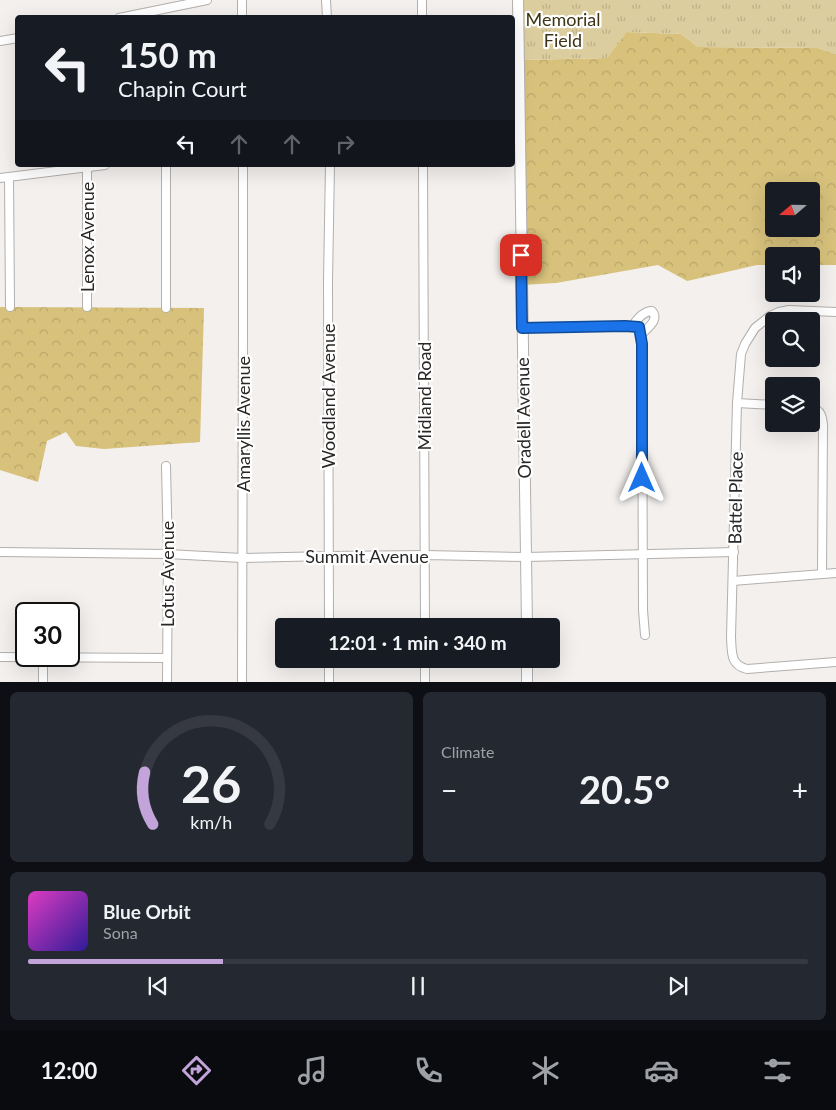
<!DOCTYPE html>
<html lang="en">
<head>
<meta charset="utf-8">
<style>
	:root { --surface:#171b24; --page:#242831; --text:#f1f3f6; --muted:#9ea1a6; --line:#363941; --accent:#c2a4da }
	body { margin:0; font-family:Lato,sans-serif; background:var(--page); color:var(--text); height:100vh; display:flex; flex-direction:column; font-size:19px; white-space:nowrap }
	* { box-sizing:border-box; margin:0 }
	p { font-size:16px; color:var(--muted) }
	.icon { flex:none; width:28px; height:28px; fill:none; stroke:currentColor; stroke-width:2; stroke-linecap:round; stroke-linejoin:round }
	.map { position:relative; height:682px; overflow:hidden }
	.side { display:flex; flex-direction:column; gap:10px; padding:10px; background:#0d0f14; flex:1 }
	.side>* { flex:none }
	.top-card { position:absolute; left:15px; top:15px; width:500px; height:152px; border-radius:5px; box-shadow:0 5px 20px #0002; background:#171b24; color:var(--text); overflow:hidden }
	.needle { width:32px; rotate:250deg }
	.tools { position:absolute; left:765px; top:182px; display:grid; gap:10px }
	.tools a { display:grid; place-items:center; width:55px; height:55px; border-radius:5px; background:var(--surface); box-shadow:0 5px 20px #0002; font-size:25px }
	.speed { position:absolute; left:15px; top:602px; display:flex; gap:10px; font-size:25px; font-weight:700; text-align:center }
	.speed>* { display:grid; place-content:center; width:65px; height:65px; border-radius:50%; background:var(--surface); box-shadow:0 5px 20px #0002; line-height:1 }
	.speed .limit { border:2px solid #111; border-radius:8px; background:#fff; color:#111 }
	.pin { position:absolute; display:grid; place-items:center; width:42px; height:42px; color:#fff; margin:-21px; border-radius:10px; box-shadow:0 2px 8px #0006 }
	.me { position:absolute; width:55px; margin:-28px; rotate:0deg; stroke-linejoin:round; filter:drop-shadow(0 0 4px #0008) }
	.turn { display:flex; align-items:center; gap:18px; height:105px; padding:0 20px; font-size:22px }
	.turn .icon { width:65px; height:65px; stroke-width:2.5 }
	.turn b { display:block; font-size:35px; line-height:42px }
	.lanes { display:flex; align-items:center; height:48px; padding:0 20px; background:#0003; justify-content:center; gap:25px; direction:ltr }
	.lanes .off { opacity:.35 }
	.big { font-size:38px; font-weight:700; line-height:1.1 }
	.side .tile { flex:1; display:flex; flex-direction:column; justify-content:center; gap:8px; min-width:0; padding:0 18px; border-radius:8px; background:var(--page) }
	.side .dial { align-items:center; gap:0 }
	.dial svg { height:130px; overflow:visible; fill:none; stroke:var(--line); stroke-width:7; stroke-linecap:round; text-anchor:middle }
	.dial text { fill:var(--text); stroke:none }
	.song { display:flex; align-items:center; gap:15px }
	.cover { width:60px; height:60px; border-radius:8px; background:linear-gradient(135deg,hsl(310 70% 55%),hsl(250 70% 35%)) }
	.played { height:5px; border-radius:2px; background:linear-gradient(90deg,var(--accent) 25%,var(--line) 25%) }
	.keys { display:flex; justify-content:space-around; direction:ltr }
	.heat { display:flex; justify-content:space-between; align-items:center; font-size:28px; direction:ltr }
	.side .tiles { flex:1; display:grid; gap:10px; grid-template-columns:1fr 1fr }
	.tile:last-child { grid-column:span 2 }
	.trip { position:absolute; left:275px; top:618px; width:285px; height:50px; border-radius:5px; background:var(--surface); box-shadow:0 5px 20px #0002; font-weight:700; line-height:50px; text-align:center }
	.tab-bar { display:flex; height:80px; justify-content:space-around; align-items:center; background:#090b0e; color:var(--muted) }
	.tab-bar .icon { width:35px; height:35px }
	.tab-bar .on { color:var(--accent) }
	.tab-bar b { font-size:22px; color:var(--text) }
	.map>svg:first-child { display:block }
	.forest { fill:url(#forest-crowns); fill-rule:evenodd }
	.park { fill:url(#park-tufts) }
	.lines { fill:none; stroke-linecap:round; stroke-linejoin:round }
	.minor-casing { stroke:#b2afad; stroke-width:10 }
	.major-casing { stroke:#b2afad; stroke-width:12 }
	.minor { stroke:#fff; stroke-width:8 }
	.major { stroke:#fff; stroke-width:10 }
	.route-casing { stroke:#114b97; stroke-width:12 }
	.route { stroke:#1a73e8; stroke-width:9 }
	.labels { text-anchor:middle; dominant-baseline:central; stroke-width:4.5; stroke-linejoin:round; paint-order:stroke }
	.park-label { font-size:18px; fill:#3d3314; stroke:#fffefe }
	.street-label { font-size:18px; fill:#282726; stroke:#fffefe }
</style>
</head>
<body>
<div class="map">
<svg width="836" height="683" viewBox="0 0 836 683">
	<defs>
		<pattern id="forest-crowns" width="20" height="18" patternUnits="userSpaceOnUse" patternTransform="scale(1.25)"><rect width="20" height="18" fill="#d7c17b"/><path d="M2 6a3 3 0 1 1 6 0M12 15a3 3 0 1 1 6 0" fill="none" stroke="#b9a66a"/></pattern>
		<pattern id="park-tufts" width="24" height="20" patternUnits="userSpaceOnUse" patternTransform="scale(1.25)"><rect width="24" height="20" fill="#dccd9e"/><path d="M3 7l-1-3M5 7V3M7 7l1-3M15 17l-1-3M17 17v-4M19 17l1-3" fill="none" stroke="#bdb088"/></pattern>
	</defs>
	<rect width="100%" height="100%" fill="#f3f0ee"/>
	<g class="forest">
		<path d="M626,32L681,34L698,47L818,48L836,54V265H811V256H774V265H757L687,281L658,265L556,283L521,285L519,60L607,58ZM774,191H811V229H774Z"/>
		<polygon points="0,307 204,308 200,442 104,449 76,446 66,432 47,441 38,482 0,470"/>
	</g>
	<polygon class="park" points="518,0 836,0 836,54 818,48 698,47 681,34 627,32 607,58 519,60"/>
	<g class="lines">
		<defs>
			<g id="minor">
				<polyline points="242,0 242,18"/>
				<polyline points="326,0 327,18"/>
				<polyline points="119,18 207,0"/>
				<polyline points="422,18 422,0"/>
				<polyline points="0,41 18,38"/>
				<polyline points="166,165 166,308"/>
				<polyline points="423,165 425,626"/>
				<polyline points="9,177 10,307"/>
				<polyline points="0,178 105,165"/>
				<polyline points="87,307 87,167"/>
				<path d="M836,312L789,310L779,312L770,316L755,328L745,344L741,354L737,403L731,637C732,652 730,665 747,669L836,662"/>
				<path d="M632,326C637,320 643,311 652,311C660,320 647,328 641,335"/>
				<polyline points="522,328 625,326 633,326 639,327 642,344 643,610 645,635"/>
				<polyline points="737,403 774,405"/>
				<path d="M811,407C821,411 822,415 823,425L822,574"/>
				<polyline points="166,466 168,554 167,683"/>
				<polyline points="0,552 168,554 242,558 329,556 425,555 526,557 734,552"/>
				<polyline points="733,581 836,573"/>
				<polyline points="329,626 328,281 330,165"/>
				<polyline points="0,657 167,658"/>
				<polyline points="329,659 329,683"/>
				<polyline points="425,659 425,683"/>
				<polyline points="43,683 43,657"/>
				<polyline points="242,683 243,325 243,165"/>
			</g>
			<g id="major">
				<polyline points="518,0 527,626"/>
				<polyline points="527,659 527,683"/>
			</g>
		</defs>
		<use href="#minor" class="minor-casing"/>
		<use href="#major" class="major-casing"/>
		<use href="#minor" class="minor"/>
		<use href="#major" class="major"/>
	</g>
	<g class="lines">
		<defs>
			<polyline id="route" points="521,255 522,328 625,326 639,327 642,344 642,478"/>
		</defs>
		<use href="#route" class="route-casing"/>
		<use href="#route" class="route"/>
	</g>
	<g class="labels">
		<g class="park-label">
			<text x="563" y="19">Memorial<tspan x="563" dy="21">Field</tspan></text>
		</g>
		<g class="street-label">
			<text transform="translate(87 237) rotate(-90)">Lenox Avenue</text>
			<text transform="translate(328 396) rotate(-90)">Woodland Avenue</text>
			<text transform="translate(424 396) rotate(-90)">Midland Road</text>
			<text transform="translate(523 418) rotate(-91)">Oradell Avenue</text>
			<text transform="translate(243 424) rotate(-90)">Amaryllis Avenue</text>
			<text transform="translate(735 498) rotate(-89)">Battel Place</text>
			<text x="367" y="556">Summit Avenue</text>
			<text transform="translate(167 574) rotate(-90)">Lotus Avenue</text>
		</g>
	</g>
</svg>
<div class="tools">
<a><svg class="needle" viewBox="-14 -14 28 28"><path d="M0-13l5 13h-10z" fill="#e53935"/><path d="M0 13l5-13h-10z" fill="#9ea1a6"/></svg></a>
<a><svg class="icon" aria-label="sound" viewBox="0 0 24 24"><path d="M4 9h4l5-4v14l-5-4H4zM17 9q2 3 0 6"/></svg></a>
<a><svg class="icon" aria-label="search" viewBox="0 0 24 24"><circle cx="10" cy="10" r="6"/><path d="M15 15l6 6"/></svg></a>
<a><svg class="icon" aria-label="layers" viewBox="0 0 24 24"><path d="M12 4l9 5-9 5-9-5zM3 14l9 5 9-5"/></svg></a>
</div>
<div class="speed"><div class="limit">30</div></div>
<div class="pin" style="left:521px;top:255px;background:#d93025"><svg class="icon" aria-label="arrive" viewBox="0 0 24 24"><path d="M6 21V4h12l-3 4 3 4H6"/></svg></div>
<svg class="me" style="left:642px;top:478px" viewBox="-20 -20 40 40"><path d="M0-17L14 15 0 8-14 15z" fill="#1a73e8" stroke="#fff" stroke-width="4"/></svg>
<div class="trip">12:01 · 1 min · 340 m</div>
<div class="top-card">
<div class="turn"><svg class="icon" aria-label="left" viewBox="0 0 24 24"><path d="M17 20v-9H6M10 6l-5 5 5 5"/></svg><div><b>150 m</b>Chapin Court</div></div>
<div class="lanes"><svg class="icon" aria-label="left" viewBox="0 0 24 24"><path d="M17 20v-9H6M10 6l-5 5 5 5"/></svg><svg class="icon off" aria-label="ahead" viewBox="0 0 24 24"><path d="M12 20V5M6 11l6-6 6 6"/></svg><svg class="icon off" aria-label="ahead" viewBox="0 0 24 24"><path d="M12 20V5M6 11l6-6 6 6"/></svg><svg class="icon off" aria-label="right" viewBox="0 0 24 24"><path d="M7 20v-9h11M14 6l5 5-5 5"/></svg></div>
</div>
</div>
<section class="side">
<div class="tiles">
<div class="tile dial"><svg viewBox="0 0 100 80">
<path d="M14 69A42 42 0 1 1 86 69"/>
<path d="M14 69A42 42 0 0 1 9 37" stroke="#c2a4da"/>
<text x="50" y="56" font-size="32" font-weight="700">26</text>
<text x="50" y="72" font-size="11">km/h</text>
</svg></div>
<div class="tile"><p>Climate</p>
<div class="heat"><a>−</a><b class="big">20.5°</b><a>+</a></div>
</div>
<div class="tile">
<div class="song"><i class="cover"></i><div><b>Blue Orbit</b><p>Sona</p></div></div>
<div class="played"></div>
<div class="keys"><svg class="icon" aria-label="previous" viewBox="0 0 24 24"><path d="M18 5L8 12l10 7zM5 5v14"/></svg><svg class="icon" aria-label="pause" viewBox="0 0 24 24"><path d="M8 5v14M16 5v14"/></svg><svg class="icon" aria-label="next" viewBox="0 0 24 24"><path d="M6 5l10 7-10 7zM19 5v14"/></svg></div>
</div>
</div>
</section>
<nav class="tab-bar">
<b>12:00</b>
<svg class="icon on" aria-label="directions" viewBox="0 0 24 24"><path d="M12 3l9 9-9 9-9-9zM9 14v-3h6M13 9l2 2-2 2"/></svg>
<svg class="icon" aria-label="music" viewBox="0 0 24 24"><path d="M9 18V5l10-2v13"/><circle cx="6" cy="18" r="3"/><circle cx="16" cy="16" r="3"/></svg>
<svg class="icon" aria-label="phone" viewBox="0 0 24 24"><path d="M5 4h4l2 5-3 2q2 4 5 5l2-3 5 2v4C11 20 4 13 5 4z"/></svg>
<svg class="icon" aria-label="climate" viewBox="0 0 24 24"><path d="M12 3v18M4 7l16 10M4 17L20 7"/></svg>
<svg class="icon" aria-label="car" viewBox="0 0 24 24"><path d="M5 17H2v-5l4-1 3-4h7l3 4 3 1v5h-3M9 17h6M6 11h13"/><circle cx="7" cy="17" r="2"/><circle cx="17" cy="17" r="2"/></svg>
<svg class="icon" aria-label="filters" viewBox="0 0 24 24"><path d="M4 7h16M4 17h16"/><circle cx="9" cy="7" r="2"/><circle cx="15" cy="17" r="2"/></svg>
</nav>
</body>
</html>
